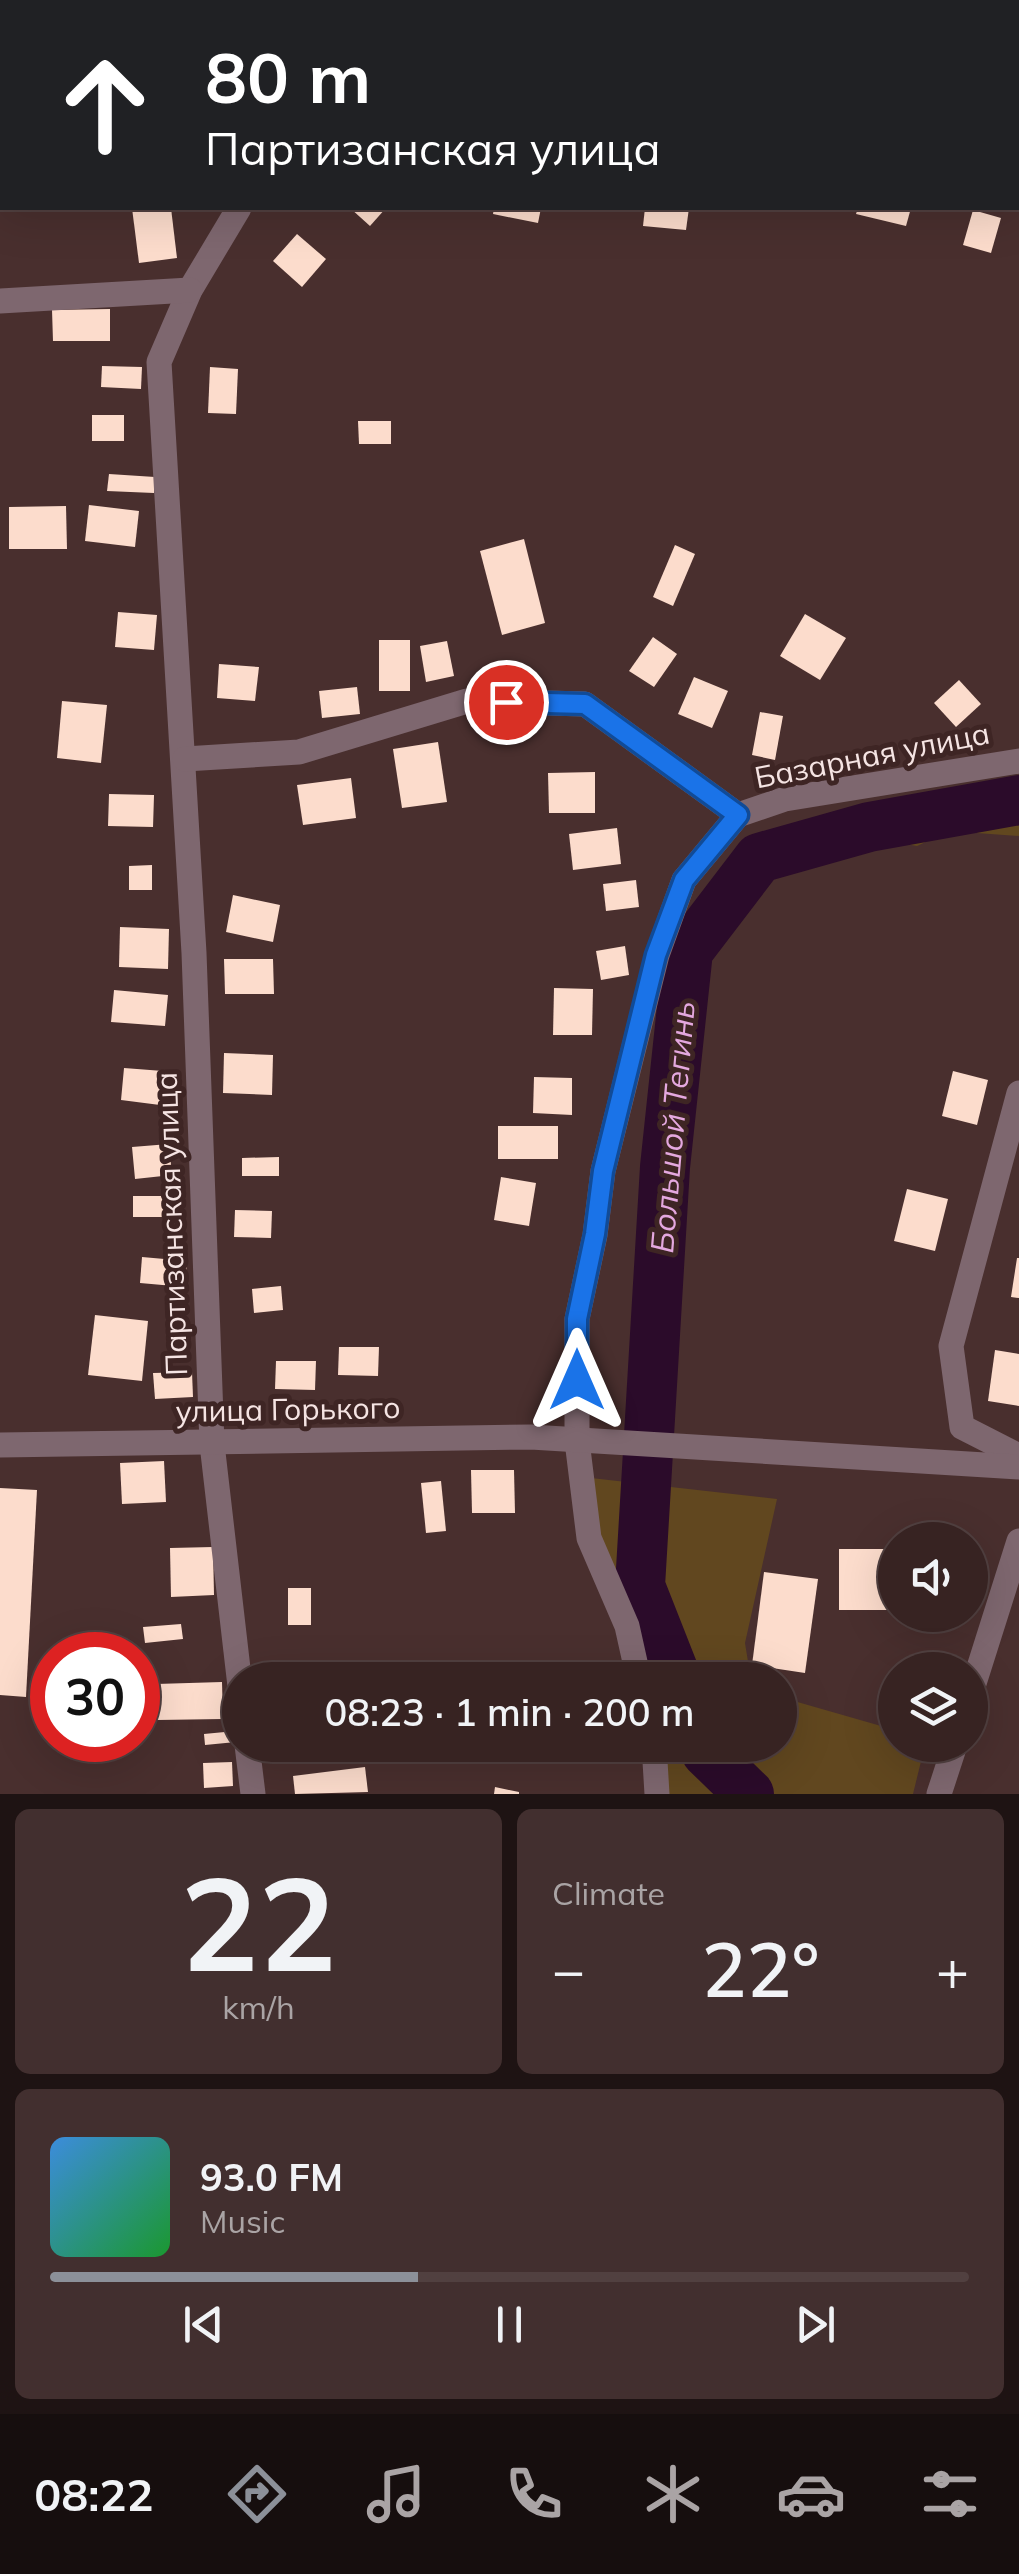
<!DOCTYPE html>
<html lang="en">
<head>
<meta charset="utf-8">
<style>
	:root { --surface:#372322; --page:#422f2f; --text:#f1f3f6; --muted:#aaa4a5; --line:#514040; --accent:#8c9099 }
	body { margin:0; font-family:Mulish,sans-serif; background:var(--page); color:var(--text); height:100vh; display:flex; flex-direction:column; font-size:38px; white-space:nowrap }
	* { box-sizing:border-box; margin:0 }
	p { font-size:32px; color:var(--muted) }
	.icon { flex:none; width:55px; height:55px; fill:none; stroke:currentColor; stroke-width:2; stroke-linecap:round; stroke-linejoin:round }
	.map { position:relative; height:1794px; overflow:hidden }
	.panel { display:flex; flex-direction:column; gap:15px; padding:15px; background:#1e1313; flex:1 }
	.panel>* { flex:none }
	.guide { position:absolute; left:0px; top:0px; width:1020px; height:210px; box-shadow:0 10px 40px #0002,0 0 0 2px var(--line); background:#202124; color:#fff; overflow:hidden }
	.tools { position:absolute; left:878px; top:1522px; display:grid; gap:20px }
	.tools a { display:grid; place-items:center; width:110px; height:110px; border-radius:50%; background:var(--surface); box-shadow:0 10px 40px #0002,0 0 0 2px var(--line); font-size:50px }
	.speed { position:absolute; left:30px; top:1632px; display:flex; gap:20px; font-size:50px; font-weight:700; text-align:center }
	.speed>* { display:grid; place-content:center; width:130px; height:130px; border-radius:50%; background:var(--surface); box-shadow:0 10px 40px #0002,0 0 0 2px var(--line); line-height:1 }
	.speed .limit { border:15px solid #d22; background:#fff; color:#111 }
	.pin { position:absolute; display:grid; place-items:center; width:85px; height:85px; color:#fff; margin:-42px; border:5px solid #fff; border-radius:50%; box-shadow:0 2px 10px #0007 }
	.me { position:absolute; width:110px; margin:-55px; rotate:0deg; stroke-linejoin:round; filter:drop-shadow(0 0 8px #0008) }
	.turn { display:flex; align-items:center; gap:35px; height:210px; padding:0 40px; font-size:45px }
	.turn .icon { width:130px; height:130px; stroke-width:2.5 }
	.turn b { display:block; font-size:70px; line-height:85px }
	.big { font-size:75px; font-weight:600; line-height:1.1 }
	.panel .tile { flex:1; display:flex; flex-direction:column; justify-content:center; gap:15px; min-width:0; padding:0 35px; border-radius:15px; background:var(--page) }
	.panel .dial { align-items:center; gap:0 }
	.dial b { font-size:130px; line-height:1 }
	.song { display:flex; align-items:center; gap:30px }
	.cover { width:120px; height:120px; border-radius:15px; background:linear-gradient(135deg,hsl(210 70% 55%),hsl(130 70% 35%)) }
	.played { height:10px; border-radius:5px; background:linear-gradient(90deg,var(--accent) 40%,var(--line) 40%) }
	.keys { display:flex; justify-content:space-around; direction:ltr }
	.heat { display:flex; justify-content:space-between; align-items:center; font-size:55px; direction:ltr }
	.panel .tiles { flex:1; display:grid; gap:15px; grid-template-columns:1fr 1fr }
	.tile:last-child { grid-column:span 2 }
	.trip { position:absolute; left:222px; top:1662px; width:575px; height:100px; border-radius:50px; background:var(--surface); box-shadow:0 10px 40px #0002,0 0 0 2px var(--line); font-weight:600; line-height:100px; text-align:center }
	.menu { display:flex; height:160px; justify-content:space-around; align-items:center; background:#160e0e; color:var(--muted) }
	.menu .icon { width:70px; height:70px }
	.menu .on { color:var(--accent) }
	.menu b { font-size:45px; color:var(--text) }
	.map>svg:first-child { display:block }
	.green { fill:#61471f }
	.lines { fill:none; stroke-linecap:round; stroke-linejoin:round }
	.river { stroke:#2b0b2a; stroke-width:50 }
	.building { fill:#fcdccc }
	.minor { stroke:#7e676f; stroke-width:25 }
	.route-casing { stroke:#114b97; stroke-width:25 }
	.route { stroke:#1a73e8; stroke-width:18 }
	.labels { text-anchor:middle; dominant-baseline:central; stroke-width:10; stroke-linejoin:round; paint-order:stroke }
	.street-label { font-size:30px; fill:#f5e4e3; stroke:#3e2524 }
	.water-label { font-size:32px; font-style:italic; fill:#e4a8df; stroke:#3e2524 }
</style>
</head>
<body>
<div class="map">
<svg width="1019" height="1794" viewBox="0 0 1019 1794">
	<rect width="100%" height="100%" fill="#492f2e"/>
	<g class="green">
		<polygon points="1019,780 1019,836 949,831 917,846 877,839 839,846 808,819 883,800"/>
		<polygon points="582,1477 777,1499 745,1643 751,1680 637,1680"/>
		<polygon points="780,1697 895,1730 895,1745 925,1745 913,1794 656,1794 648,1745 780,1745"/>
	</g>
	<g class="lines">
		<g class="river">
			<polyline points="677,1680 640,1586 665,1167 688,951 759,858 869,827 1019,800"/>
			<polyline points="703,1745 706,1752 749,1794"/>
		</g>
	</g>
	<g class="building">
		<polygon points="132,208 171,208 177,258 139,263"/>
		<polygon points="350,208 386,208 370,226"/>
		<polygon points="494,208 541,208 538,223 493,214"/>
		<polygon points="645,208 689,208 686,230 643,226"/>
		<polygon points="858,208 911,208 906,226 856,214"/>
		<polygon points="973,210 1001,218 991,253 963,245"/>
		<polygon points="297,234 326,259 302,287 273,261"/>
		<polygon points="110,309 110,341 53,341 52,310"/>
		<polygon points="102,366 142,367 141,389 101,387"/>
		<polygon points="210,367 238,369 236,414 208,413"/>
		<rect x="92" y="415" width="32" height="26"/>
		<polygon points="358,421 391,421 391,444 359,444"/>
		<polygon points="109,474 155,477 154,493 107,491"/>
		<polygon points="89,505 139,511 135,547 85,541"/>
		<polygon points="66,506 67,549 9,549 9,507"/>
		<polygon points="524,539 545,623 502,635 480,551"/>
		<polygon points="675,545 695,554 673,606 653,597"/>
		<polygon points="118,612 157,615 154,650 115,647"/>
		<polygon points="805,614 846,638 820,680 780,656"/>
		<polygon points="653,637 677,654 654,687 629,671"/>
		<rect x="379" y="640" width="31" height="51"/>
		<polygon points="447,641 454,676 426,682 420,646"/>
		<polygon points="219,664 259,667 255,701 217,698"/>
		<polygon points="694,677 728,691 712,728 678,714"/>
		<polygon points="959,680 981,704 956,727 934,703"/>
		<polygon points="357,687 360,714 322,718 319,691"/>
		<polygon points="62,701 107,705 101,763 57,758"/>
		<polygon points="760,712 783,716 775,760 752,755"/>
		<polygon points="438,742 447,802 402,808 393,749"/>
		<polygon points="595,772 595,813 549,813 548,773"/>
		<polygon points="351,778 356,818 303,825 297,785"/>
		<polygon points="109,794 154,795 153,827 108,826"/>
		<polygon points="617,828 621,864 573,870 569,834"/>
		<polygon points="152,865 152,890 129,890 129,866"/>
		<polygon points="636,880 639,907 606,911 603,884"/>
		<polygon points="233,895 280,905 273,942 226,932"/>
		<polygon points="120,927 169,929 168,969 119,967"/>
		<polygon points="625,946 629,975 601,980 596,951"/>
		<polygon points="224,959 273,959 274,994 225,994"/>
		<polygon points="554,988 593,989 592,1035 553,1035"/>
		<polygon points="114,990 168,995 165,1026 111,1022"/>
		<polygon points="224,1053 273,1055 272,1095 223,1093"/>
		<polygon points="124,1068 163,1071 160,1105 121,1100"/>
		<polygon points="953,1071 988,1080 977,1125 942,1116"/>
		<polygon points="534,1077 572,1078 572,1115 533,1113"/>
		<rect x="498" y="1126" width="60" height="33"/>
		<polygon points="169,1144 172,1175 135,1179 132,1147"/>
		<polygon points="279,1157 279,1176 242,1176 242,1158"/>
		<polygon points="501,1177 536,1183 529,1226 494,1220"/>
		<polygon points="907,1189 948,1199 935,1251 894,1241"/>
		<rect x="133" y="1196" width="40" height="21"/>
		<polygon points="235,1210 272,1211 271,1238 234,1237"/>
		<polygon points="142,1257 187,1261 185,1287 140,1283"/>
		<polygon points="1017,1258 1019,1258 1019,1298 1011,1297"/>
		<polygon points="281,1286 283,1310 254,1313 252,1289"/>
		<polygon points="95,1315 148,1321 142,1381 88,1375"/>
		<polygon points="339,1347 379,1347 378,1376 338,1375"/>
		<polygon points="995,1350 1019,1354 1019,1406 988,1401"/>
		<polygon points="276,1361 316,1361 315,1390 275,1389"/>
		<polygon points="192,1372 193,1397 155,1399 153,1373"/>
		<polygon points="164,1461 166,1502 122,1504 120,1463"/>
		<polygon points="471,1470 514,1470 515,1513 472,1513"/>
		<polygon points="441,1481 446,1531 426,1533 421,1483"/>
		<polygon points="0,1488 37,1490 26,1697 0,1695"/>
		<polygon points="213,1547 214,1595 171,1597 170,1548"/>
		<rect x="839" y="1549" width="56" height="61"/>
		<polygon points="764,1572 818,1579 805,1673 752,1665"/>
		<rect x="288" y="1588" width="23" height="37"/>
		<polygon points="181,1624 183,1639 145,1643 143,1627"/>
		<polygon points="222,1682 223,1719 157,1720 156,1684"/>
		<polygon points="235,1731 236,1742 205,1745 204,1734"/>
		<polygon points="232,1762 233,1786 204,1788 203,1763"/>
		<polygon points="365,1767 368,1792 295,1794 293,1776"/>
		<polygon points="495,1787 519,1792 519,1794 494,1794"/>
	</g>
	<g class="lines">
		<g class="minor">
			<polyline points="228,0 229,2"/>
			<polyline points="1018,80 1019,69"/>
			<polyline points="1018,170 1019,172"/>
			<polyline points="239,208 190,290 159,362 194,953 212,1444 240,1686"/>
			<polyline points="0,301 190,290"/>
			<polyline points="185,759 299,752 467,701 585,704 738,815 684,880 657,955 603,1171 595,1235 577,1319 577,1441 589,1538 627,1626 639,1680"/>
			<polyline points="738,815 785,799 1019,761"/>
			<polyline points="1019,1093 951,1346 962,1427 1019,1456"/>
			<polyline points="0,1445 531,1437 1019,1467"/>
			<polyline points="970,1696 1019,1541"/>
			<polyline points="247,1745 253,1794"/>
			<polyline points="654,1745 657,1794"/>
			<polyline points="939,1794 955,1745"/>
		</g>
	</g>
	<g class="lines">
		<defs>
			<polyline id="route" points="506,702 585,704 738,815 684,880 656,955 603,1171 595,1234 577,1319 577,1380"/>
		</defs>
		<use href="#route" class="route-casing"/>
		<use href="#route" class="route"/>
	</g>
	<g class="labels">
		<g class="street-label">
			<text transform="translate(872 755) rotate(-11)">Базарная улица</text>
			<text transform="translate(171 1224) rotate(-92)">Партизанская улица</text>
			<text transform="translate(288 1409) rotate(-1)">улица Горького</text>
		</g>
		<g class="water-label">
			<text transform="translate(672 1127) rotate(-85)">Большой Тегинь</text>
		</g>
	</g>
</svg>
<div class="tools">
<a><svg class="icon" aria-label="sound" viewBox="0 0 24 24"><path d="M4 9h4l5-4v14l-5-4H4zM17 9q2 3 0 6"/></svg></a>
<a><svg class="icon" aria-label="layers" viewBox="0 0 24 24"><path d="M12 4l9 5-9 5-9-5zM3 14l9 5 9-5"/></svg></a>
</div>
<div class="speed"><div class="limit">30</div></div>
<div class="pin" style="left:506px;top:702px;background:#d93025"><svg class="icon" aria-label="arrive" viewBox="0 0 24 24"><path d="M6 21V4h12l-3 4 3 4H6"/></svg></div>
<svg class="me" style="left:577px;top:1380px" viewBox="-20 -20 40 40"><path d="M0-17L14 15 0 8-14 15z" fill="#1a73e8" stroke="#fff" stroke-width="4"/></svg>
<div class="trip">08:23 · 1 min · 200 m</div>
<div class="guide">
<div class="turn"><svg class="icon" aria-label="ahead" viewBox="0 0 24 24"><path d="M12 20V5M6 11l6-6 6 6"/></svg><div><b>80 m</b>Партизанская улица</div></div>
</div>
</div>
<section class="panel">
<div class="tiles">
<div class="tile dial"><b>22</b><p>km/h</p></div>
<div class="tile"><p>Climate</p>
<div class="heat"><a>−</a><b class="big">22°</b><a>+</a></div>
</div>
<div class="tile">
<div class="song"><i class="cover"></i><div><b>93.0 FM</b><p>Music</p></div></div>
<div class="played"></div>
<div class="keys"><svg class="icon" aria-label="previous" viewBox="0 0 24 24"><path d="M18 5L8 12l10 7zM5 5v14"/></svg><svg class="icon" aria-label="pause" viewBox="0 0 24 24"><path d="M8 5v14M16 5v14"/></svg><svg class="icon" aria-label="next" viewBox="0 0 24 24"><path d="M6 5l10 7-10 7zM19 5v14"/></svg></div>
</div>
</div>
</section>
<nav class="menu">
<b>08:22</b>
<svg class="icon on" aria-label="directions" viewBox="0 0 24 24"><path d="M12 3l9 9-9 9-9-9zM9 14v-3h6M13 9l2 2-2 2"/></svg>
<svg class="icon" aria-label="music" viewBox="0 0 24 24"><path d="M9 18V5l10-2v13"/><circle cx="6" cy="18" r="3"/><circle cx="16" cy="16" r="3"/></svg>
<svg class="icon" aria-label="phone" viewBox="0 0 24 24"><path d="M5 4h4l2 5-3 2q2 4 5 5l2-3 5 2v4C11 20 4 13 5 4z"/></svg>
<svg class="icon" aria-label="climate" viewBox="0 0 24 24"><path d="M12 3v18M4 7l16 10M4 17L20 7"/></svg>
<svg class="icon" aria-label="car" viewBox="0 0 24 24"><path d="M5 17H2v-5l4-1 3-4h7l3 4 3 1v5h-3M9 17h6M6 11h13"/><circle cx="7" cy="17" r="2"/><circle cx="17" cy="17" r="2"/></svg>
<svg class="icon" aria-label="filters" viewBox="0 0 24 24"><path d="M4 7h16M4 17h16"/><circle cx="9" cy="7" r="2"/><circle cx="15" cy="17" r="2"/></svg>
</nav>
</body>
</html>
